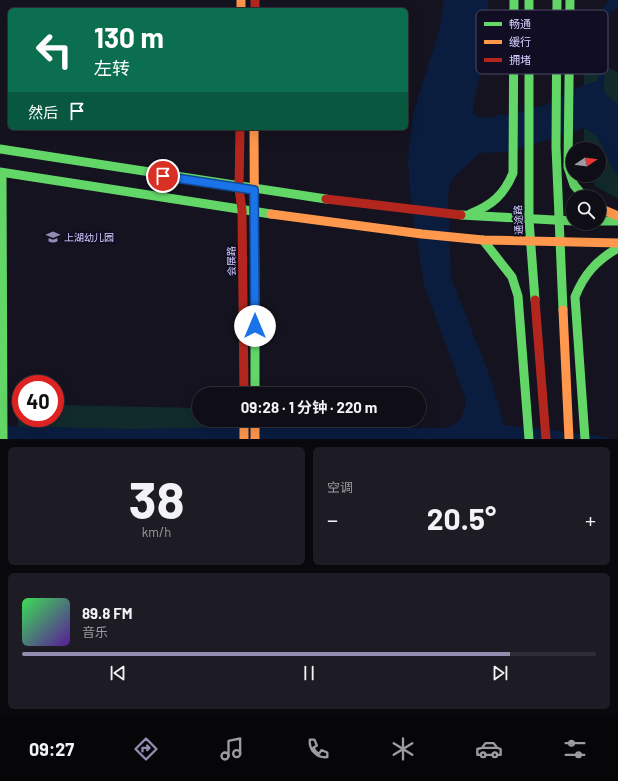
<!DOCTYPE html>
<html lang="zh">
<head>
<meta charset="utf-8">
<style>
	:root { --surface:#0f0e17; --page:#1d1c24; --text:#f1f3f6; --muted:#9b9ca1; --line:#2f2e36; --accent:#928eb1 }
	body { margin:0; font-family:Barlow,"Noto Sans SC",sans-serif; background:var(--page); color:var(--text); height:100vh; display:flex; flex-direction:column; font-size:15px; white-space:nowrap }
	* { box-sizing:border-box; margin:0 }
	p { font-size:13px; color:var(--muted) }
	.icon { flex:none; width:22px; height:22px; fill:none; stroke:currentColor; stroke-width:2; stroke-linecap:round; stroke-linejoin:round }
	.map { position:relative; height:439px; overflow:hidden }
	.details { display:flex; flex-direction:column; gap:8px; padding:8px; background:#08080d; flex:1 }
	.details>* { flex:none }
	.top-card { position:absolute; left:8px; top:8px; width:400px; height:122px; border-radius:6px; box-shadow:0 4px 16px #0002,0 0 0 1px var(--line); background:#0b6e4f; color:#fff; overflow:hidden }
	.needle { width:26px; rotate:77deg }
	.buttons { position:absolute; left:566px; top:142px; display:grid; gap:8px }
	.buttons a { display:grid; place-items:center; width:40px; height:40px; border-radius:50%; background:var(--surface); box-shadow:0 4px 16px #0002,0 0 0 1px var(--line); font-size:20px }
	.speed { position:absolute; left:12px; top:375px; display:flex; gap:8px; font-size:20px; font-weight:700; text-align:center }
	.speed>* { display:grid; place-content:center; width:52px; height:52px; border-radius:50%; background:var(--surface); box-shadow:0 4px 16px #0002,0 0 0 1px var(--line); line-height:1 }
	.speed .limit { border:6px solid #d22; background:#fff; color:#111 }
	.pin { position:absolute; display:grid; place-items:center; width:34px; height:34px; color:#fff; margin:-17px; border:2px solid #fff; border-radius:50%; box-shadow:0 1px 4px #0007 }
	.me { position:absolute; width:44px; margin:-22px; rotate:0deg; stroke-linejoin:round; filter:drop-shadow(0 0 3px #0008) }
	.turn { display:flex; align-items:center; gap:14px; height:84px; padding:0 20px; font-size:18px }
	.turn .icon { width:52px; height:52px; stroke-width:2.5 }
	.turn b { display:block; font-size:28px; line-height:34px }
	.then { display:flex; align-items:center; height:38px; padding:0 20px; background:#0003; gap:8px; font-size:15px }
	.big { font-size:30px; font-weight:700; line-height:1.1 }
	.details .widget { flex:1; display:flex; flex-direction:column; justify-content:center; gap:6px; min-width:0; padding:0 14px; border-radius:6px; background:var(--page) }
	.details .dial { align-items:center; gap:0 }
	.dial b { font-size:52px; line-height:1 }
	.song { display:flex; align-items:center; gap:12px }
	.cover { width:48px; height:48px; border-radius:6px; background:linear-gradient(135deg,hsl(130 70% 55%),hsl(270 70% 35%)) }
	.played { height:4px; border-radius:2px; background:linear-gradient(90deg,var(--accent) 85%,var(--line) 85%) }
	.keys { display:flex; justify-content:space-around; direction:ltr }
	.heat { display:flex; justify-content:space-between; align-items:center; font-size:22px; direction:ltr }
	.details .tiles { flex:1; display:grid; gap:8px; grid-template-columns:1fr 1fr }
	.widget:last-child { grid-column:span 2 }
	.trip { position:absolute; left:192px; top:387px; width:234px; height:40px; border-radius:20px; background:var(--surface); box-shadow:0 4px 16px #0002,0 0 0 1px var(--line); font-weight:700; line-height:40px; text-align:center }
	.dock { display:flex; height:64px; justify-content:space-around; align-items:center; background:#060609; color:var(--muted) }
	.dock .icon { width:28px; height:28px }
	.dock .current { color:var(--accent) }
	.dock b { font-size:18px; color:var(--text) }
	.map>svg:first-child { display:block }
	.green { fill:#112a2b }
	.water { fill:#0a1d3f }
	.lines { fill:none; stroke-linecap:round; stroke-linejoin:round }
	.fast { stroke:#63d668; stroke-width:9 }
	.slow { stroke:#ff974d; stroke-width:9 }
	.jam { stroke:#b3261e; stroke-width:9 }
	.route-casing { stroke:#114b97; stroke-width:10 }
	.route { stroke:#1a73e8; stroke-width:7 }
	.labels { text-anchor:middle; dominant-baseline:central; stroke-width:4; stroke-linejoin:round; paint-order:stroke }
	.street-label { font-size:10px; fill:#d6d1ff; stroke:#110e24 }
	.poi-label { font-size:10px; fill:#d6d1ff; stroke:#110e24; text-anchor:start }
	.key { fill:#110e24; stroke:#4c4866; stroke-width:1 }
	.key-label { font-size:11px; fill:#d6d1ff }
</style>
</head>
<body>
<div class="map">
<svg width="618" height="439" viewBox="0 0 618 439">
	<rect width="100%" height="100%" fill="#14131f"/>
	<g class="green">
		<polygon points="584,69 612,69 618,73 618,199 595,186 590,175 599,175 599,149 584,149"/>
		<polygon points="18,405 21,405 21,418 55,418 55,405 199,408 199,420 230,420 230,439 18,439"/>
	</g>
	<path class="water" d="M444,0H488L485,51L479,69L481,72L473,103V114C483,120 491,118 502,114L504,116L545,105L584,85L598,81L599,48L596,18L609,0H618V7L609,14L605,27L604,92C608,98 614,99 618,105V175L615,173L597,136L584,128L512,151L480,153L453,178L450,185L448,196L451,278L491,379L504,425L595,435L611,439H0V426L134,429L225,427L446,428C461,422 464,416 466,400L424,285L410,194L408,159L413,114L439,31Z"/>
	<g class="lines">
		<g class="fast">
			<polyline points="529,0 529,220 535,300"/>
			<polyline points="557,0 556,147 563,310"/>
			<polyline points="570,0 568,167 574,185 584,197"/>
			<polyline points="0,149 326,199"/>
			<polyline points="0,172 271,214"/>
			<polyline points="2,173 3,439"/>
			<path d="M470,214C492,205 504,195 513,173L514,0"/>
			<polyline points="461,215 573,221"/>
			<polyline points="599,221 618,221"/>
			<polyline points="483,240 512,277 518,296 529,439"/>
			<polyline points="255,339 255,394"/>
			<path d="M585,439L575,297C584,274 597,260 618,248"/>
		</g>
		<g class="slow">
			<polyline points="241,0 241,10"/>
			<polyline points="254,128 255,339"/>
			<polyline points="599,208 618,216"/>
			<polyline points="271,214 422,234 483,240 618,243"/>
			<polyline points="563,310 569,439"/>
			<polyline points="244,420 244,439"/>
			<polyline points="255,420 255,439"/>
		</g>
		<g class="jam">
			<polyline points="255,0 255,10"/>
			<polyline points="240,128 239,189 242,210 244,394"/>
			<polyline points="326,199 461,215"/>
			<polyline points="535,300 546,439"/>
		</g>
	</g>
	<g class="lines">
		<defs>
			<polyline id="route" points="163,176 254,190 255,326"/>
		</defs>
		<use href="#route" class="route-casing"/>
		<use href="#route" class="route"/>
	</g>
	<defs>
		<symbol id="school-bare" viewBox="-9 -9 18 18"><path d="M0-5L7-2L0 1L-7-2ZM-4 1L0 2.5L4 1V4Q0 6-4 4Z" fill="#928eb1" stroke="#110e24" stroke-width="2.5" paint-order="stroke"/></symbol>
	</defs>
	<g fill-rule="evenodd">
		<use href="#school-bare" x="43" y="227" width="20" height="20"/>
	</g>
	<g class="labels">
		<g class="street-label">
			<text transform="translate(518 220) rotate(-92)">通途路</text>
			<text transform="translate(231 261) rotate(-91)">会展路</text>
		</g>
		<g class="poi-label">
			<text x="64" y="237">上湖幼儿园</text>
		</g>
	</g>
	<rect x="476" y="10" width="132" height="64" rx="6" class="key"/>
	<rect x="484" y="22" width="18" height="4" fill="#63d668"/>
	<rect x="484" y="40" width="18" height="4" fill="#ff974d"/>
	<rect x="484" y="58" width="18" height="4" fill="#b3261e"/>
	<g class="key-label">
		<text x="509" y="28">畅通</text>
		<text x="509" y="46">缓行</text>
		<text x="509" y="64">拥堵</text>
	</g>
</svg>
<div class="buttons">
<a><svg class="needle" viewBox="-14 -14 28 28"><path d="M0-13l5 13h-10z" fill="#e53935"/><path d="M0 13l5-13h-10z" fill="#9b9ca1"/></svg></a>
<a><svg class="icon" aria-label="search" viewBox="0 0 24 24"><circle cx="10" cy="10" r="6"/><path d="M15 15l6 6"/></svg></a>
</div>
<div class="speed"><div class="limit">40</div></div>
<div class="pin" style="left:163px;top:176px;background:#d93025"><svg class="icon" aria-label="arrive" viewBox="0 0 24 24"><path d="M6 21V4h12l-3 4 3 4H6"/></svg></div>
<svg class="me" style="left:255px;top:326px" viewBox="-20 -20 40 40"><circle r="19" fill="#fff"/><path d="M0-13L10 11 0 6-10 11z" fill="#1a73e8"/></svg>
<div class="trip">09:28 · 1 分钟 · 220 m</div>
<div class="top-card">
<div class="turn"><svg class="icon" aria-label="left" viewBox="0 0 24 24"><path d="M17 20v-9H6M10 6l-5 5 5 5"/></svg><div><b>130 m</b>左转</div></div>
<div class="then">然后<svg class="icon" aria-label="arrive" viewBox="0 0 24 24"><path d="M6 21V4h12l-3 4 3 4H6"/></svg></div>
</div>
</div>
<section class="details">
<div class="tiles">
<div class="widget dial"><b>38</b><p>km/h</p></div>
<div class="widget"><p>空调</p>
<div class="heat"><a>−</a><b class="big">20.5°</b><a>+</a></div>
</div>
<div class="widget">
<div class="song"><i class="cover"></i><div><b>89.8 FM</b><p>音乐</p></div></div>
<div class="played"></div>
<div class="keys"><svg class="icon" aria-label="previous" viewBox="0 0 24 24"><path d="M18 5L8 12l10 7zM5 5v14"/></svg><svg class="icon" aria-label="pause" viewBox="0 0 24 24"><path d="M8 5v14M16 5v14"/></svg><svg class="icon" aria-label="next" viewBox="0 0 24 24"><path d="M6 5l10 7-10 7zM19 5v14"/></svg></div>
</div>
</div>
</section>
<nav class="dock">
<b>09:27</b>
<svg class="icon current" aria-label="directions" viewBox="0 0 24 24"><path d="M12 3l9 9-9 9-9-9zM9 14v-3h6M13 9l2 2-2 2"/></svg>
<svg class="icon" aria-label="music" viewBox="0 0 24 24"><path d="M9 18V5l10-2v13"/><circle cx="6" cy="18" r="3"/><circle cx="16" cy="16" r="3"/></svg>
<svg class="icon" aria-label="phone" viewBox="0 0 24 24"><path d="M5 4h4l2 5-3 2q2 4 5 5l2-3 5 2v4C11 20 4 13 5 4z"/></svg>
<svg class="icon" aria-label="climate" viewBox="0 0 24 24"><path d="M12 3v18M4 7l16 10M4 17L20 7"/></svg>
<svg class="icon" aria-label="car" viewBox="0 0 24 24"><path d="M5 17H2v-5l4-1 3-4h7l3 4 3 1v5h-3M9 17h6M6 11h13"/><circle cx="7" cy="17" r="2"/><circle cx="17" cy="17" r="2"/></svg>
<svg class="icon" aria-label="filters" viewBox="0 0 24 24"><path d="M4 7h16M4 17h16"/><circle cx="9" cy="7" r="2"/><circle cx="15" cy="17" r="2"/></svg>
</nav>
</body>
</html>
